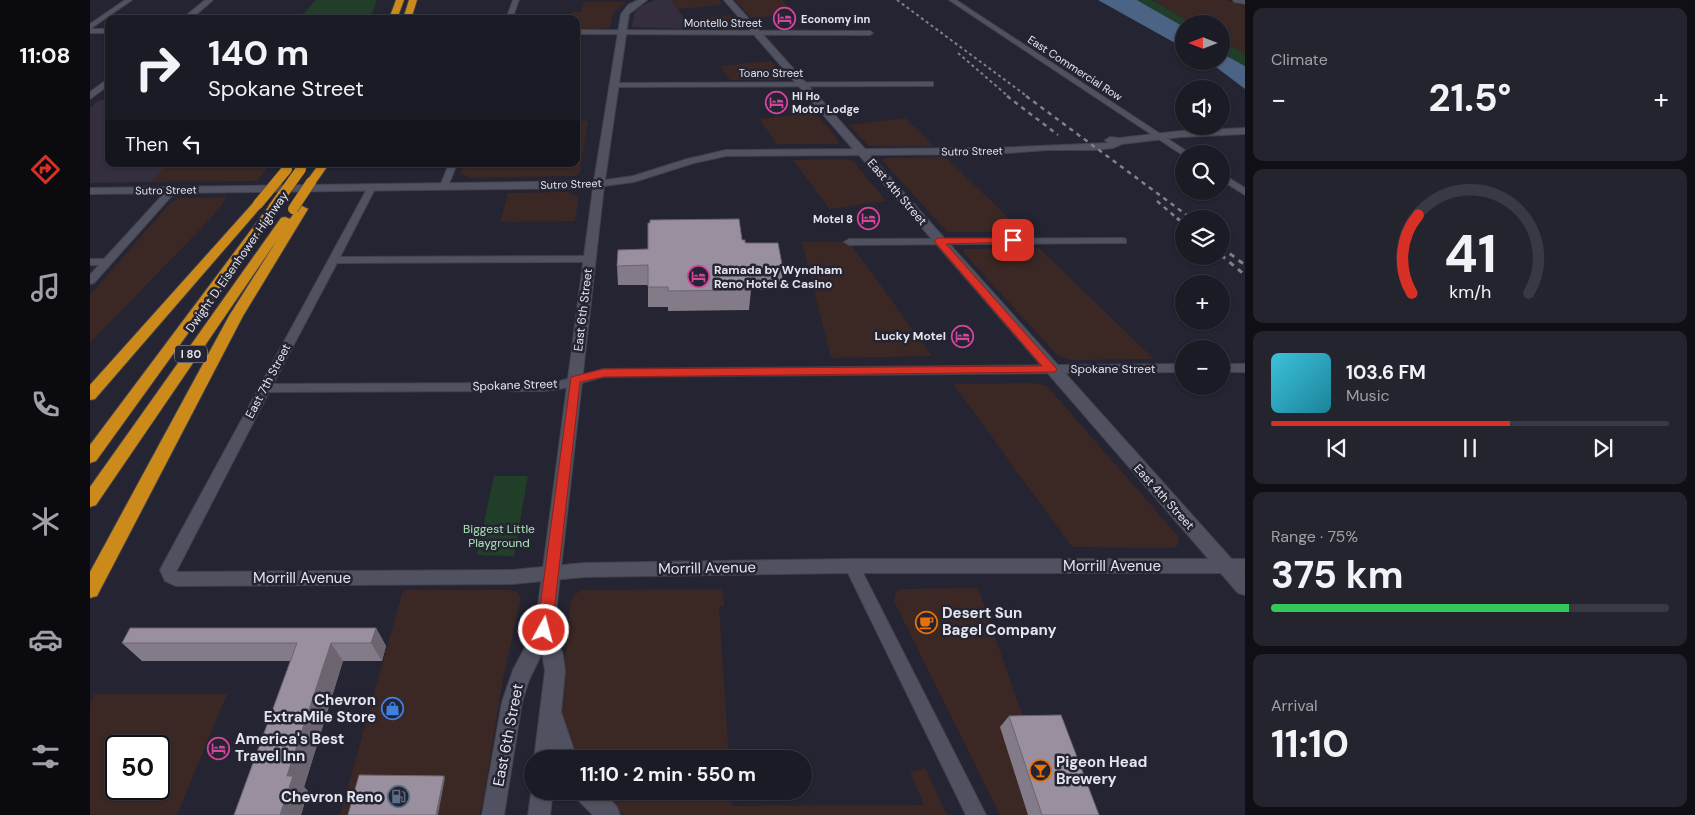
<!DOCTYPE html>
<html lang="en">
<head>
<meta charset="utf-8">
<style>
	:root { --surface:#1b1b26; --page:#24242e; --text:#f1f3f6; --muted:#a0a1a7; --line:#393943; --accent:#d93025 }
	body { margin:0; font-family:"DM Sans",sans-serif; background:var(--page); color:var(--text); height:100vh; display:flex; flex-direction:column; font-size:19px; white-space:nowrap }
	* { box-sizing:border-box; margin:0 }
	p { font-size:16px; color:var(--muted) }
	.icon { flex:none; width:28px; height:28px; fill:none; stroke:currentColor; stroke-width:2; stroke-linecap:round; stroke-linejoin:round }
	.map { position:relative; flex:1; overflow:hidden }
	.sheet { display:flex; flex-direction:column; gap:8px; padding:8px; background:#0f0f15; width:450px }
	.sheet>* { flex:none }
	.top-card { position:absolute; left:15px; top:15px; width:475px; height:152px; border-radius:10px; box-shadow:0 1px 4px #0004,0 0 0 1px var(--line); background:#1b1b26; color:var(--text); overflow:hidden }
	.needle { width:32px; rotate:270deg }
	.controls { position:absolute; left:1085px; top:15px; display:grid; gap:10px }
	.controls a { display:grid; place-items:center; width:55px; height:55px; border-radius:50%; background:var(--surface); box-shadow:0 1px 4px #0004,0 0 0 1px var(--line); font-size:25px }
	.speed { position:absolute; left:15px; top:735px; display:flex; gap:10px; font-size:25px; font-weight:700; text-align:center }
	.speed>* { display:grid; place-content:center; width:65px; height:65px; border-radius:50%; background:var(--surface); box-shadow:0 1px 4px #0004,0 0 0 1px var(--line); line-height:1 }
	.speed .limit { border:2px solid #111; border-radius:8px; background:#fff; color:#111 }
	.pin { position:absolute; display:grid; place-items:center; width:42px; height:42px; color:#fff; margin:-21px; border-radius:10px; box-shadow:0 2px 8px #0006 }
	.me { position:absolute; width:55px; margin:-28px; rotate:7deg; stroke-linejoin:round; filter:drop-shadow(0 0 4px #0008) }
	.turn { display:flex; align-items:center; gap:18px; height:105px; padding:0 20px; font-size:22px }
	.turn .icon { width:65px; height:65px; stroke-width:2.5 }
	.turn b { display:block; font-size:35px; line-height:42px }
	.then { display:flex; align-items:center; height:48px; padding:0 20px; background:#0003; gap:10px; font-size:19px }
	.big { font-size:38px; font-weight:700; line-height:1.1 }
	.sheet .widget { flex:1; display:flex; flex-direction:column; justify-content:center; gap:8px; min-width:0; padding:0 18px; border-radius:10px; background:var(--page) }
	.sheet .dial { align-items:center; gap:0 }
	.dial svg { height:130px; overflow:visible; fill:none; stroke:var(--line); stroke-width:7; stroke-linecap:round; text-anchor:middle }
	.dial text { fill:var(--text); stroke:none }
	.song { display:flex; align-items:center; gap:15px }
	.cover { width:60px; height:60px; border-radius:8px; background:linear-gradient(135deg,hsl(190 70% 55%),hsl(190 70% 35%)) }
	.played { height:5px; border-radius:2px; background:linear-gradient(90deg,var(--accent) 60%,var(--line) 60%) }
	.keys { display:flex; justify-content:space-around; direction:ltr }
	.heat { display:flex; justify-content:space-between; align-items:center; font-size:28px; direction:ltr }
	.charge { height:8px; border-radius:4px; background:linear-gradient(90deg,#34c759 75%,var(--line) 0) }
	.trip { position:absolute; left:434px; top:750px; width:288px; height:50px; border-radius:25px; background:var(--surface); box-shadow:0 1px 4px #0004,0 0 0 1px var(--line); font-weight:700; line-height:50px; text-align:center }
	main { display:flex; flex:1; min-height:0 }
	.tabs { display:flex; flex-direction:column; width:90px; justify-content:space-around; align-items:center; background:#0b0b0f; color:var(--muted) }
	.tabs .icon { width:35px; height:35px }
	.tabs .current { color:var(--accent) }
	.tabs b { font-size:22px; color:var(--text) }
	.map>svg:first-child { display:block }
	.commercial { fill:#3b2824; fill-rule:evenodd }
	.medical { fill:#342e3e }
	.green { fill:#213e28 }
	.water { fill:#4b6485 }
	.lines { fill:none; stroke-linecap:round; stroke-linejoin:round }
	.street-casing { stroke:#41414c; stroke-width:2 }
	.secondary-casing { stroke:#41414c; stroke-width:2 }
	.highway-casing { stroke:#41414c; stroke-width:2 }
	.street { fill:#515261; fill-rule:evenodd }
	.secondary { fill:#515261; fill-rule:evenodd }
	.highway { fill:#cc8a1a; fill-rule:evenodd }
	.rail-far2 { stroke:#80808b; stroke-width:2; stroke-dasharray:3 3; stroke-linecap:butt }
	.rail-far1 { stroke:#80808b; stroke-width:2.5; stroke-dasharray:4.5 4.5; stroke-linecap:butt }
	.rail { stroke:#80808b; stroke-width:3; stroke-dasharray:5.5 5.5; stroke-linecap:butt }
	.highway-bridge-casing { stroke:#41414c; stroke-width:11; stroke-linecap:butt }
	.highway-bridge { stroke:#cc8a1a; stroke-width:10 }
	.wall { fill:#847b88 }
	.shaded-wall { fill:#6c646f }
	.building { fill:#9a8f9e; stroke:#6c646f }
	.route { fill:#d93025; stroke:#8d1f18 }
	.labels { text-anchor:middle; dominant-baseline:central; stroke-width:5; stroke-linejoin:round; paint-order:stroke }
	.far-poi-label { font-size:11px; font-weight:bold; fill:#e4e4ed; stroke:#242432; text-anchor:start }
	.far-street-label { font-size:11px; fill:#e4e4ed; stroke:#242432 }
	.shield { fill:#242432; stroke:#aaaab5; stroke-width:1 }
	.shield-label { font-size:11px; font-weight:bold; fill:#e4e4ed }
	.street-label { font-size:12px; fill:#e4e4ed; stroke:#242432 }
	.poi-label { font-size:12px; font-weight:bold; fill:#e4e4ed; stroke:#242432; text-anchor:start }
	.park-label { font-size:12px; fill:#aae7b5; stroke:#242432 }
	.near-street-label { font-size:15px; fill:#e4e4ed; stroke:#242432 }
	.near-poi-label { font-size:15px; font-weight:bold; fill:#e4e4ed; stroke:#242432; text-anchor:start }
</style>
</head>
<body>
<main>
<nav class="tabs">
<b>11:08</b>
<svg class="icon current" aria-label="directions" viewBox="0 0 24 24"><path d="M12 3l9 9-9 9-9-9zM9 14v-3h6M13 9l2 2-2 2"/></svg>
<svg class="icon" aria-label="music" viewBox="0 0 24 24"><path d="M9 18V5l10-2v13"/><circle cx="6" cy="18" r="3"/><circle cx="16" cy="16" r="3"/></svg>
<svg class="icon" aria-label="phone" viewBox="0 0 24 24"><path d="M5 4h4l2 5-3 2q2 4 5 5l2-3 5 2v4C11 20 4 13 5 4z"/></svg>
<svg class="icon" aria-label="climate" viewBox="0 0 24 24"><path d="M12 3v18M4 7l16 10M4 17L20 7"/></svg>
<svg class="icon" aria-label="car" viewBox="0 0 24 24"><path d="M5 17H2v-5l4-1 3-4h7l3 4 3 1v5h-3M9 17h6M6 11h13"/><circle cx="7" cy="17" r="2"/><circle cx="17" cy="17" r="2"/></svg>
<svg class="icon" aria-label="filters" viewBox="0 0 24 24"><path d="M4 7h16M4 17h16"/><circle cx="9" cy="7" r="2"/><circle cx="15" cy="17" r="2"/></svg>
</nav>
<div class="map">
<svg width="1155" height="815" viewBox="0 0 1155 815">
	<rect width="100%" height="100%" fill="#242432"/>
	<g class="commercial">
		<polygon points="581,0 629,0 632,5 588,9"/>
		<polygon points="645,0 692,0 707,14 661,18"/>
		<polygon points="1063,0 1135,0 1155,6 1155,54 1131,40 1131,24 1103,24"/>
		<polygon points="494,2 536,2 523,13 520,28 486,30 486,19 480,19 481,12 491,12"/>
		<polygon points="640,15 652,28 602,29 595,19"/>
		<polygon points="681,61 695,78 684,80 640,80 630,66"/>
		<polygon points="725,112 748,140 749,144 687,144 669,119"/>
		<polygon points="815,118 844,146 779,146 759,125"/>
		<polygon points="486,121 498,121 490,172 486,176 380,178 370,173 374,164 486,164"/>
		<polygon points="856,157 866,167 933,232 857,232 793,161 794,159 800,158"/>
		<polygon points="756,159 763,161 796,201 740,209 703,160"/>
		<polygon points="78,164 180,164 167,181 61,182"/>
		<polygon points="478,192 489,197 485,221 410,222 418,193"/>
		<polygon points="137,197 121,218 0,343 0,295 81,202 91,198"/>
		<polygon points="712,242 759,242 842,356 741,358"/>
		<polygon points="949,248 1063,358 1064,359 981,360 972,358 966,354 874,253 874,249"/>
		<polygon points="943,383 957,386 1088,536 1089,543 1087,546 1082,548 982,547 863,384"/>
		<polygon points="888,588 934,720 997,815 910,815 804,601 805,594 811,589"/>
		<polygon points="633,589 634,606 629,606 639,759 482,759 471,717 471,701 481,600 487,593 493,590"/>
		<polygon points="313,590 421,590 427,592 431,598 413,679 393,802 389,815 250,815"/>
		<path d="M4,694H137L87,815H0V707ZM26,746H69V789H26Z"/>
		<polygon points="835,768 857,815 535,815 520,806 505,791 641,791 642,806 834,805 820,772"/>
	</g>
	<g class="medical">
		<polygon points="565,0 581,0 602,29 543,27 542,26 545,12 551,6"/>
		<polygon points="9,100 19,100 19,164 78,164 61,182 0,183 0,108"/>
	</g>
	<g class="green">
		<polygon points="226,0 287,0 283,11 277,19 227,19 229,16 227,14 213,14"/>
		<polygon points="1047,0 1062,0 1103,24 1094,24 1094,27"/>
		<polygon points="1131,40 1155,54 1155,66 1131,53"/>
		<polygon points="404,476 438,476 424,556 387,555"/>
	</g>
	<g class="water">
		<polygon points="1008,0 1047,0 1052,3 1094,27 1094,48"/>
		<polygon points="1131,53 1155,66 1155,89 1118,61 1131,61"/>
	</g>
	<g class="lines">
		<defs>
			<g id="street">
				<polygon points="35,0 42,0 0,29 0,24"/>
				<polygon points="423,0 429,0 422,19 416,19"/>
				<polygon points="859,0 866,0 1101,154 1094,154 1094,156"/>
				<rect x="0" y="29" width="19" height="4"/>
				<polygon points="486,30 780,31 783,33 780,35 486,34"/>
				<polygon points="840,82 843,82 843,86 523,87 519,85 523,83"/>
				<polygon points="359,164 367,164 358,186 357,188 351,188 350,186"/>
				<polygon points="1131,173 1155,188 1155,195 1131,180"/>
				<polygon points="282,184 286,187 250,257 500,256 505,259 500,262 247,263 183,384 453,383 470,381 513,369 1094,364 1094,372 513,377 470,389 453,391 179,392 86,572 422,570 494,563 762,559 1155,559 1155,573 773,573 896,815 876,815 758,573 494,577 422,584 86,586 75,581 70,570 78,555 278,187"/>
				<polygon points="82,187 86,190 85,192 4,283 0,284 0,275 9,265 0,265 0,259 14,259 79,188"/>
				<polygon points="1033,238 1036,239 1036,243 759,245 754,242 759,239"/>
				<rect x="1131" y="364" width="24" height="8"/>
			</g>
			<g id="secondary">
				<polygon points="115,0 123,0 101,19 92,19"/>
				<polygon points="548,0 557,0 539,14 515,180 543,176 597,159 636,150 763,149 634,0 642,0 775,149 903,148 1018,143 1015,140 1020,137 1029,138 1091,131 1155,128 1155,134 1091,137 1032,144 1023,148 1005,150 958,150 903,154 780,155 1155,574 1155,595 1148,593 769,155 636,156 604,163 544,182 514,186 464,630 473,655 475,671 471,712 487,759 444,759 455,671 452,653 439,680 432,702 414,815 392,815 412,702 423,670 445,629 503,188 0,194 0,188 504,181 531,14 538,5"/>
				<polygon points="1143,0 1155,0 1155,4 1144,2"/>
				<polygon points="19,78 19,85 0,99 0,92"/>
				<polygon points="442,787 442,791 463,791 460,815 438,815"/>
				<polygon points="484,791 511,791 527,807 530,815 503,815 487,799"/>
			</g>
			<g id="highway">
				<polygon points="306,0 314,0 307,19 299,19"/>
				<polygon points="319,0 327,0 321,19 313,19"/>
				<polygon points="229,164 239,164 225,184 217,184 216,182"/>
				<polygon points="168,201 174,204 172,206 5,399 0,400 0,385 164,202"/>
				<polygon points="183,205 189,208 187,210 6,461 0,463 0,445 179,206"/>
				<polygon points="212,206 218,209 153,316 7,596 0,598 0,572 139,316 187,240 6,505 0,507 0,487 191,218 195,217 200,219 208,207"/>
			</g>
		</defs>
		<use href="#street" class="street-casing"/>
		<use href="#secondary" class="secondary-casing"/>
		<use href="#highway" class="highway-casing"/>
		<use href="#street" class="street"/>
		<use href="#secondary" class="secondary"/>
		<use href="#highway" class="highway"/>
		<g class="rail-far2">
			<polyline points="807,0 938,97"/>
			<polyline points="868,53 919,97"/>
		</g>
		<g class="rail-far1">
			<polyline points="917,96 968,135"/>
			<polyline points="936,96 1102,219"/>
			<polyline points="1067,201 1089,220"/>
		</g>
		<g class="rail">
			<polyline points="1087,218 1094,224"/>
			<polyline points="1131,247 1155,265"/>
			<polyline points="1131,255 1155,275"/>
		</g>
		<defs>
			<g id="highway-bridge">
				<polyline points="168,204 197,169"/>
				<polyline points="183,208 211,169"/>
				<polyline points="203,209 221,182"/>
			</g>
		</defs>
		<use href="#highway-bridge" class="highway-bridge-casing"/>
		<use href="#highway-bridge" class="highway-bridge"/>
	</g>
	<g class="wall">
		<polygon points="652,240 693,270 691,289 661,290 659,310 578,311 578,307 558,307 558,285 528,285 527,266 558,249"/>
		<polygon points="286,628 296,646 292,661 253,661 214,787 218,791 211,815 200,661 52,661 32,643"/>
		<polygon points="919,716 1009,815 938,815 910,727"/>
	</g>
	<g class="shaded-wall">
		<polygon points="286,628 296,646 292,661 281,643"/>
		<polygon points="241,643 253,661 214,787 218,791 211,815 190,815 197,776"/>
		<polygon points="354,776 355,778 348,815 346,815"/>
	</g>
	<g class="building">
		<polygon points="649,219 652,240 655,240 655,243 688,243 693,270 658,270 661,290 578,291 578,287 558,287 558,265 527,266 528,250 558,249 558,223 560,223 560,220"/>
		<polygon points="40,628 286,628 281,643 241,643 197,776 203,776 190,815 144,815 207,643 32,643"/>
		<polygon points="971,715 1009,815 952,815 919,716"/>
		<polygon points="269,775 354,776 346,815 258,815"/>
	</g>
	<polygon class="route" points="923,238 927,239 927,242 856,244 965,367 967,369 965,372 513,377 490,382 462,630 460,635 454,637 449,635 447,630 481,377 513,369 952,366 844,241 848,238"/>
	<defs>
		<symbol id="hotel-ring" viewBox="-11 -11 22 22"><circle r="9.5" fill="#242432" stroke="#d1479c" stroke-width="1.5"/><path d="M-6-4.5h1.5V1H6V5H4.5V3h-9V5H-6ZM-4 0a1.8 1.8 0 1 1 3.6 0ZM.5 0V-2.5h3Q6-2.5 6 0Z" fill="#d1479c"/></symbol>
		<symbol id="cafe-ring" viewBox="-11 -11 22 22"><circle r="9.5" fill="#242432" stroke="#e8710a" stroke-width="1.5"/><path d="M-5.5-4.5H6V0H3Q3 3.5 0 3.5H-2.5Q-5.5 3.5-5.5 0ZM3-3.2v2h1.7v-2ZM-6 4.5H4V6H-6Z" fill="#e8710a"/></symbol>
		<symbol id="shop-ring" viewBox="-11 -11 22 22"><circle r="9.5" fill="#242432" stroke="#3f7fe0" stroke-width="1.5"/><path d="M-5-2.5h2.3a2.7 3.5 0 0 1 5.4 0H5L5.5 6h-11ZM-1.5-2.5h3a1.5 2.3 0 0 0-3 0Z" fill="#3f7fe0"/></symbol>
		<symbol id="bar-ring" viewBox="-11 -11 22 22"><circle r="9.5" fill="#242432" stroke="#e8710a" stroke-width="1.5"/><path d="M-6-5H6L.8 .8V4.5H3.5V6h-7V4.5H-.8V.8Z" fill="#e8710a"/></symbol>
		<symbol id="fuel-ring" viewBox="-11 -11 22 22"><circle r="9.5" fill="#242432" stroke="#5c6f8a" stroke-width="1.5"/><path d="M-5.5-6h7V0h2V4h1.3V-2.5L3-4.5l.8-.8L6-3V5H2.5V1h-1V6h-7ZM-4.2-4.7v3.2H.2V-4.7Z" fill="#5c6f8a"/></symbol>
	</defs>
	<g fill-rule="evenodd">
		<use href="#hotel-ring" x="682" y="6" width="25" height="25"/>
		<use href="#hotel-ring" x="674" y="90" width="25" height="25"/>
		<use href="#hotel-ring" x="766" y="206" width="25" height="25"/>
		<use href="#hotel-ring" x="596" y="264" width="25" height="25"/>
		<use href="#hotel-ring" x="860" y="324" width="25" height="25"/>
		<use href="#cafe-ring" x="824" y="610" width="25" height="25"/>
		<use href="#shop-ring" x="290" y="696" width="25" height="25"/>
		<use href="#hotel-ring" x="116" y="736" width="25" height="25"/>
		<use href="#bar-ring" x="938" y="758" width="25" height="25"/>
		<use href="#fuel-ring" x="296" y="784" width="25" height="25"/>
	</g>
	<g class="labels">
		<g class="far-poi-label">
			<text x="711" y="19">Economy inn</text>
			<text x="702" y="96">Hi Ho<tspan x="702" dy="13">Motor Lodge</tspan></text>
			<text x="763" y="219" text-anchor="end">Motel 8</text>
		</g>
		<g class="far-street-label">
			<text x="633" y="23">Montello Street</text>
			<text transform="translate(985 68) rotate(33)">East Commercial Row</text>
			<text x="681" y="73">Toano Street</text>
			<text transform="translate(882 151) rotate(-1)">Sutro Street</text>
			<text transform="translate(481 184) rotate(-2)">Sutro Street</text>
			<text transform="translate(76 190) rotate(-1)">Sutro Street</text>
		</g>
		<rect class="shield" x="85" y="345.5" width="32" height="17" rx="4"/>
		<g class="shield-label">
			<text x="101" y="354">I 80</text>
		</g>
		<g class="street-label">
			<text transform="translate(807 192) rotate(49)">East 4th Street</text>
			<text transform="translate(147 262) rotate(-55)">Dwight D. Eisenhower Highway</text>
			<text transform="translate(493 310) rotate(-83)">East 6th Street</text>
			<text x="1023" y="369">Spokane Street</text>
			<text transform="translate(178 381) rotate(-62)">East 7th Street</text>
			<text transform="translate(425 385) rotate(-2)">Spokane Street</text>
			<text transform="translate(1074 497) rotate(48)">East 4th Street</text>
		</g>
		<g class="poi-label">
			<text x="624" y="270">Ramada by Wyndham<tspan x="624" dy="14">Reno Hotel &amp; Casino</tspan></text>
			<text x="856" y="336" text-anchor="end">Lucky Motel</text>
		</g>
		<g class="park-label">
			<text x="409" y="529">Biggest Little<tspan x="409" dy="14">Playground</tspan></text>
		</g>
		<g class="near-street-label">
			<text x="1022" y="566">Morrill Avenue</text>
			<text transform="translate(617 568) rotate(-1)">Morrill Avenue</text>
			<text x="212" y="578">Morrill Avenue</text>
			<text transform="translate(418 735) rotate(-79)">East 6th Street</text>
		</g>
		<g class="near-poi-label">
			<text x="852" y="613">Desert Sun<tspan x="852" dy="17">Bagel Company</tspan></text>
			<text x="286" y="700" text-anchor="end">Chevron<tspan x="286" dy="17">ExtraMile Store</tspan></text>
			<text x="145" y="739">America's Best<tspan x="145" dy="17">Travel Inn</tspan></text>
			<text x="966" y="762">Pigeon Head<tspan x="966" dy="17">Brewery</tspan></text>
			<text x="293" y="797" text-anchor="end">Chevron Reno</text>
		</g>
	</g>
</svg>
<div class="controls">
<a><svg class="needle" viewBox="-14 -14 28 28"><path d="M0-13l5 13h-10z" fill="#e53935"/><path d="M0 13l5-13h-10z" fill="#a0a1a7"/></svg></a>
<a><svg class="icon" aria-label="sound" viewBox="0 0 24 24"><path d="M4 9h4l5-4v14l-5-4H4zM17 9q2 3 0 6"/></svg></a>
<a><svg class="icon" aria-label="search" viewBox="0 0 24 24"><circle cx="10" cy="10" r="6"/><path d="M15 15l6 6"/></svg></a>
<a><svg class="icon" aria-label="layers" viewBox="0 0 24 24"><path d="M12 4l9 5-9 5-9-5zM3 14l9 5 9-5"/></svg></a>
<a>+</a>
<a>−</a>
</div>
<div class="speed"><div class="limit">50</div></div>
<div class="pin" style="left:923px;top:240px;background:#d93025"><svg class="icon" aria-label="arrive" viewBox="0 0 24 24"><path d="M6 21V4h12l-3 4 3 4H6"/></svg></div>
<svg class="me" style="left:454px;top:630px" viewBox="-20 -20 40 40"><circle r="17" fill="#d93025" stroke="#fff" stroke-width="3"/><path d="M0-11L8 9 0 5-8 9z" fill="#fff"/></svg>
<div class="trip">11:10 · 2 min · 550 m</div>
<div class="top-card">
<div class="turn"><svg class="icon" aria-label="right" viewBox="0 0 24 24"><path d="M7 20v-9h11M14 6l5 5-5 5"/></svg><div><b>140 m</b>Spokane Street</div></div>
<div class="then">Then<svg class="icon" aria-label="left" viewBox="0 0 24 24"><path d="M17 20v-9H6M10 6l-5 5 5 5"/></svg></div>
</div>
</div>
<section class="sheet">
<div class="widget"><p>Climate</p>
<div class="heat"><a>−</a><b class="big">21.5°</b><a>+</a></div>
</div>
<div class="widget dial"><svg viewBox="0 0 100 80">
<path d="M14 69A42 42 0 1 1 86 69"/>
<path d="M14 69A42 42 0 0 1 18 21" stroke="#d93025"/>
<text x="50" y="56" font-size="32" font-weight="700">41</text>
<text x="50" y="72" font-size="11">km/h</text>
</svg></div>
<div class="widget">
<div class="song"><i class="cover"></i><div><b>103.6 FM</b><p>Music</p></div></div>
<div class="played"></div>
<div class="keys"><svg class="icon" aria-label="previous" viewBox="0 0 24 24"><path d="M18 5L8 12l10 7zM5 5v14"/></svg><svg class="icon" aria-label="pause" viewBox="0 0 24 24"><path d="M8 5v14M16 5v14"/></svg><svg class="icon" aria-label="next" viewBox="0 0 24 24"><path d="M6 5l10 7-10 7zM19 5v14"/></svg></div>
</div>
<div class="widget"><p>Range · 75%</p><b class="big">375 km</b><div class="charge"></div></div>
<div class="widget"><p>Arrival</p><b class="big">11:10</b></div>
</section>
</main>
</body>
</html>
